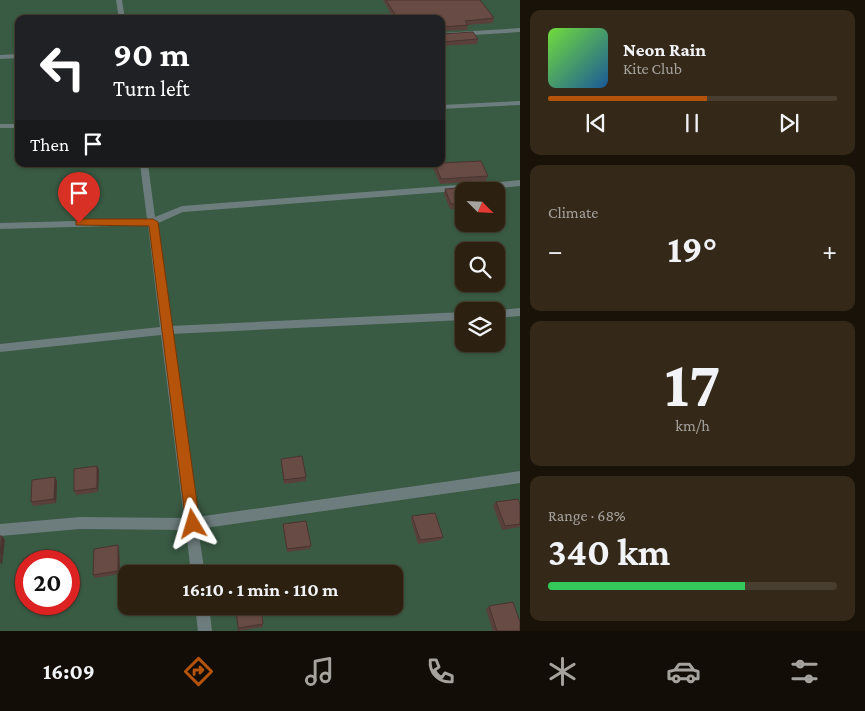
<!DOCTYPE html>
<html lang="en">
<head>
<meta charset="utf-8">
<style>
	:root { --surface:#2c2110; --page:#342919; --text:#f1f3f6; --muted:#a6a39f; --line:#483e30; --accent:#b45309 }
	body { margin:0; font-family:"Crimson Pro",serif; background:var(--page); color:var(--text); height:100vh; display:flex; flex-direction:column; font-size:19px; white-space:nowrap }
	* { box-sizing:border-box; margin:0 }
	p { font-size:16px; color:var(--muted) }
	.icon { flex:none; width:28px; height:28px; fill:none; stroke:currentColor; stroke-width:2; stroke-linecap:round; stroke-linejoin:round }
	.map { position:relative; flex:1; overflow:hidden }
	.panel { display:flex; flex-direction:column; gap:10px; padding:10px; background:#181209; width:345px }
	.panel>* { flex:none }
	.top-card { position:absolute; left:15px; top:15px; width:430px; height:152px; border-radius:10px; box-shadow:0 1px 4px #0004,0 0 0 1px var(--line); background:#202124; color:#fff; overflow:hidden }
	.needle { width:32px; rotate:114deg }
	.fabs { position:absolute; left:455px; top:182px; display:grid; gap:10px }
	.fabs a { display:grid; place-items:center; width:50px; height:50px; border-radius:10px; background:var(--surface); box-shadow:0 1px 4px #0004,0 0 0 1px var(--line); font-size:25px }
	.speed { position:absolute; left:15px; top:550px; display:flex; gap:10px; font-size:25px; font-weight:700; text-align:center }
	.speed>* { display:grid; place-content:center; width:65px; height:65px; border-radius:50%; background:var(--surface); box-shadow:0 1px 4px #0004,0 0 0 1px var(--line); line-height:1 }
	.speed .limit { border:8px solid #d22; background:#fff; color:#111 }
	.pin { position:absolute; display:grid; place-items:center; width:42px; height:42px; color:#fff; margin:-51px -21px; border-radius:50% 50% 50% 0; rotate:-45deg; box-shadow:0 0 5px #0007 }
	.pin .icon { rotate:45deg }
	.me { position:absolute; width:55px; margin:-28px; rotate:353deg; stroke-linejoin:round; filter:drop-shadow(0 0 4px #0008) }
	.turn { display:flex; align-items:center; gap:18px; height:105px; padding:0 15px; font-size:22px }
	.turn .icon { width:65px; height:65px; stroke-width:2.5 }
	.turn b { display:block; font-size:35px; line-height:42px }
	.then { display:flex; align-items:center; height:48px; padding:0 15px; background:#0003; gap:10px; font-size:19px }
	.big { font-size:38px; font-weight:700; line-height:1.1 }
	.panel .tile { flex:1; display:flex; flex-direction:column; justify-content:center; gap:8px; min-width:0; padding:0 18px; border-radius:10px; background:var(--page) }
	.panel .dial { align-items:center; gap:0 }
	.dial b { font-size:65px; line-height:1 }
	.song { display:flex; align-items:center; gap:15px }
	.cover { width:60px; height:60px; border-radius:8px; background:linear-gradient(135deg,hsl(100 70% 55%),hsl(210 70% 35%)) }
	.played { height:5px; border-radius:2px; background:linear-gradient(90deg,var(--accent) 55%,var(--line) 55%) }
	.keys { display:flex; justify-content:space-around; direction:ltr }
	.heat { display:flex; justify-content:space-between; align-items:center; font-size:28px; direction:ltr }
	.charge { height:8px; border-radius:4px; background:linear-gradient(90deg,#34c759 68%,var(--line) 0) }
	.trip { position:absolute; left:118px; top:565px; width:285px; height:50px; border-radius:10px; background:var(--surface); box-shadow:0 1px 4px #0004,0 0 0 1px var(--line); font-weight:700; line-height:50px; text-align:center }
	.dock { display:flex; height:80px; justify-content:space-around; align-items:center; background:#120d06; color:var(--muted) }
	.dock .icon { width:35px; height:35px }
	.dock .selected { color:var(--accent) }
	.dock b { font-size:22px; color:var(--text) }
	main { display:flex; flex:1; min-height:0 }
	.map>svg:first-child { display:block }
	.green { fill:#395a43; fill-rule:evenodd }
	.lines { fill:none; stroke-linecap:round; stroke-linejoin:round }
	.lane { fill:#6d7c7c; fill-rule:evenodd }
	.wall { fill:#59403b }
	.shaded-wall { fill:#493430 }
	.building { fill:#684b45; stroke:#493430 }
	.route { fill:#b45309; stroke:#753606 }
</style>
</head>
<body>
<main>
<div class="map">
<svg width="520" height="631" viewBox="0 0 520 631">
	<rect width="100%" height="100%" fill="#3b2c16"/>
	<path class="green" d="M0,0H520V631H0ZM19,19H441V164H19ZM464,191H496V224H464ZM464,251H496V284H464ZM464,311H496V344H464ZM26,561H69V604H26ZM126,574H394V606H126Z"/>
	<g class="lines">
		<g class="lane">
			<polygon points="116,0 122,0 125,19 119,19"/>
			<polygon points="520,28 520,32 441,37 441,33"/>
			<polygon points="19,54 19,58 0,59 0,55"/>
			<polygon points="520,101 520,105 441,109 441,105"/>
			<rect x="0" y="124" width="19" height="4"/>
			<polygon points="140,164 148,164 155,217 182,206 457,185 461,188 457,191 183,212 156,224 170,326 464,312 464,320 171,334 197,517 520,471 520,483 198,529 205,574 191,574 186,530 80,529 0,536 0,524 80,517 184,518 161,335 0,352 0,344 160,327 148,225 0,229 0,223 147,219"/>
			<polygon points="520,180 520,186 479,190 475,187 479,184"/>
			<polygon points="520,308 520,316 496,318 496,311 493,311"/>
			<polygon points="195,606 209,606 212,631 198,631"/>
		</g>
	</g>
	<g class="wall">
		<polygon points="383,0 480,0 494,18 493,23 468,25 467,30 441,31 441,19 394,19"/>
		<polygon points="441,33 442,34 478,39 477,44 441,46"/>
		<polygon points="434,164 441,164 488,176 486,181 440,184 433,168"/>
		<polygon points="445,189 464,191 464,208 450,209 444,194"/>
		<polygon points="281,459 306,477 306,481 284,484 281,463"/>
		<polygon points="97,466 99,470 98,492 76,495 74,491"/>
		<polygon points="57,481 56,503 33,506 31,502"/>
		<polygon points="496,502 520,505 520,527 502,530 493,506"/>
		<polygon points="412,516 443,537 441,540 418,544 411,520"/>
		<polygon points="283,524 311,546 310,549 287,552 283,528"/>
		<polygon points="118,545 119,549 120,574 95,578 93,575"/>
		<polygon points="235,606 263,624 263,627 238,631"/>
		<polygon points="489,606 520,631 493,631 486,609"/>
	</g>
	<g class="shaded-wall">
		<polygon points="97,466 99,470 98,492 97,488"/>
		<polygon points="55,477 57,481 56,503 54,499"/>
		<polygon points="2,536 5,540 2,565 0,562"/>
		<polygon points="118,545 119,549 120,574 118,571"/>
	</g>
	<g class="building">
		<polygon points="386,0 480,0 494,18 465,21 468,25 442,27 441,29 441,19 398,19"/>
		<polygon points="473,32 478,39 441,42 441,33 442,34"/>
		<polygon points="481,161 488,176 441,179 435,164 441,164 441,163"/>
		<polygon points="492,185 494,191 464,191 464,203 451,204 445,189"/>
		<polygon points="302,456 306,477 284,480 281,459"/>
		<polygon points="97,466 97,488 74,491 74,469"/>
		<polygon points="55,477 54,499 31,502 32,480"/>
		<polygon points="518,499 520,505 520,524 505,526 496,502"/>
		<polygon points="435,513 443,537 420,540 412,516"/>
		<polygon points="306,521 311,546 287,549 283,524"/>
		<polygon points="0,536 2,536 0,555"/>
		<polygon points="118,545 118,571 93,575 94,549"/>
		<polygon points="513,602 520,622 520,631 497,631 489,606"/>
		<polygon points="236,606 261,606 263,624 238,628"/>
	</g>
	<polygon class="route" points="79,219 153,219 158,222 200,524 198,529 193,531 188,529 186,524 149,226 76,225 76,220"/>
</svg>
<div class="fabs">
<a><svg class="needle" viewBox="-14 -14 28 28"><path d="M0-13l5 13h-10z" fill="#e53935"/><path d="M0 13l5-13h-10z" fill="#a6a39f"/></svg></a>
<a><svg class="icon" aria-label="search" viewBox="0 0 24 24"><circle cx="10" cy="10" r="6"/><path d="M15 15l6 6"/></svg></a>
<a><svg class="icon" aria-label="layers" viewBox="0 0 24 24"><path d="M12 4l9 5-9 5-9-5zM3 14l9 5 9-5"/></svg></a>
</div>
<div class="speed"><div class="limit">20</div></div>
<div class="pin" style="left:79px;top:223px;background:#d93025"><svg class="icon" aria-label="arrive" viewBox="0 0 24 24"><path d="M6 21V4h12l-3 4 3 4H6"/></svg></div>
<svg class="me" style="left:193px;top:524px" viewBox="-20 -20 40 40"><path d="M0-17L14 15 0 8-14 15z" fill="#b45309" stroke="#fff" stroke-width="4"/></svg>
<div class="trip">16:10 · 1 min · 110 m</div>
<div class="top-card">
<div class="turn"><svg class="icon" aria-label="left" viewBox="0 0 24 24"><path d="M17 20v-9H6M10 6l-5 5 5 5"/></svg><div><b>90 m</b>Turn left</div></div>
<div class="then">Then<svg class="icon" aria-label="arrive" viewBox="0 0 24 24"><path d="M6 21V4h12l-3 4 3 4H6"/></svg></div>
</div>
</div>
<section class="panel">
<div class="tile">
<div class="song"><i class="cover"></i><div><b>Neon Rain</b><p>Kite Club</p></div></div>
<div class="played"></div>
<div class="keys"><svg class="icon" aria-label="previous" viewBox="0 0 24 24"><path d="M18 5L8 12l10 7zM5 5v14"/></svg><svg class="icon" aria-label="pause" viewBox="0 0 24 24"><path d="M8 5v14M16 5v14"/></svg><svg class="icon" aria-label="next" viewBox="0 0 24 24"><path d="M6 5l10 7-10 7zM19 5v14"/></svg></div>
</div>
<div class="tile"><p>Climate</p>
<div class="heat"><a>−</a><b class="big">19°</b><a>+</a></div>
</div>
<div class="tile dial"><b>17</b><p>km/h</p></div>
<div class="tile"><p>Range · 68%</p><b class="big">340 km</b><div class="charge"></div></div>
</section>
</main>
<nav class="dock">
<b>16:09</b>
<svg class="icon selected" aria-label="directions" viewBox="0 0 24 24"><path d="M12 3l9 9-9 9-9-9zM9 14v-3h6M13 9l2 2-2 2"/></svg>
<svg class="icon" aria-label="music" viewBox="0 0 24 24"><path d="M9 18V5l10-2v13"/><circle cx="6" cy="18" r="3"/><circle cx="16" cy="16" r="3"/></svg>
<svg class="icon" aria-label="phone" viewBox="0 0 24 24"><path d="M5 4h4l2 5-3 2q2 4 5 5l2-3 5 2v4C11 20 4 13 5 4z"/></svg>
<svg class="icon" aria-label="climate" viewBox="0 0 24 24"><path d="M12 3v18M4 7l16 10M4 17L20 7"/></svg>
<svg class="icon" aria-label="car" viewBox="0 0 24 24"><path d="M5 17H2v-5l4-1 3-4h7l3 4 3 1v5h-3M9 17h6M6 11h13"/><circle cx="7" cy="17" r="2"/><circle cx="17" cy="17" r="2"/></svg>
<svg class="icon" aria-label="filters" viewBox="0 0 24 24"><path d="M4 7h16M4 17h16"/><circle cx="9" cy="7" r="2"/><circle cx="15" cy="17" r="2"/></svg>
</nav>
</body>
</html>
